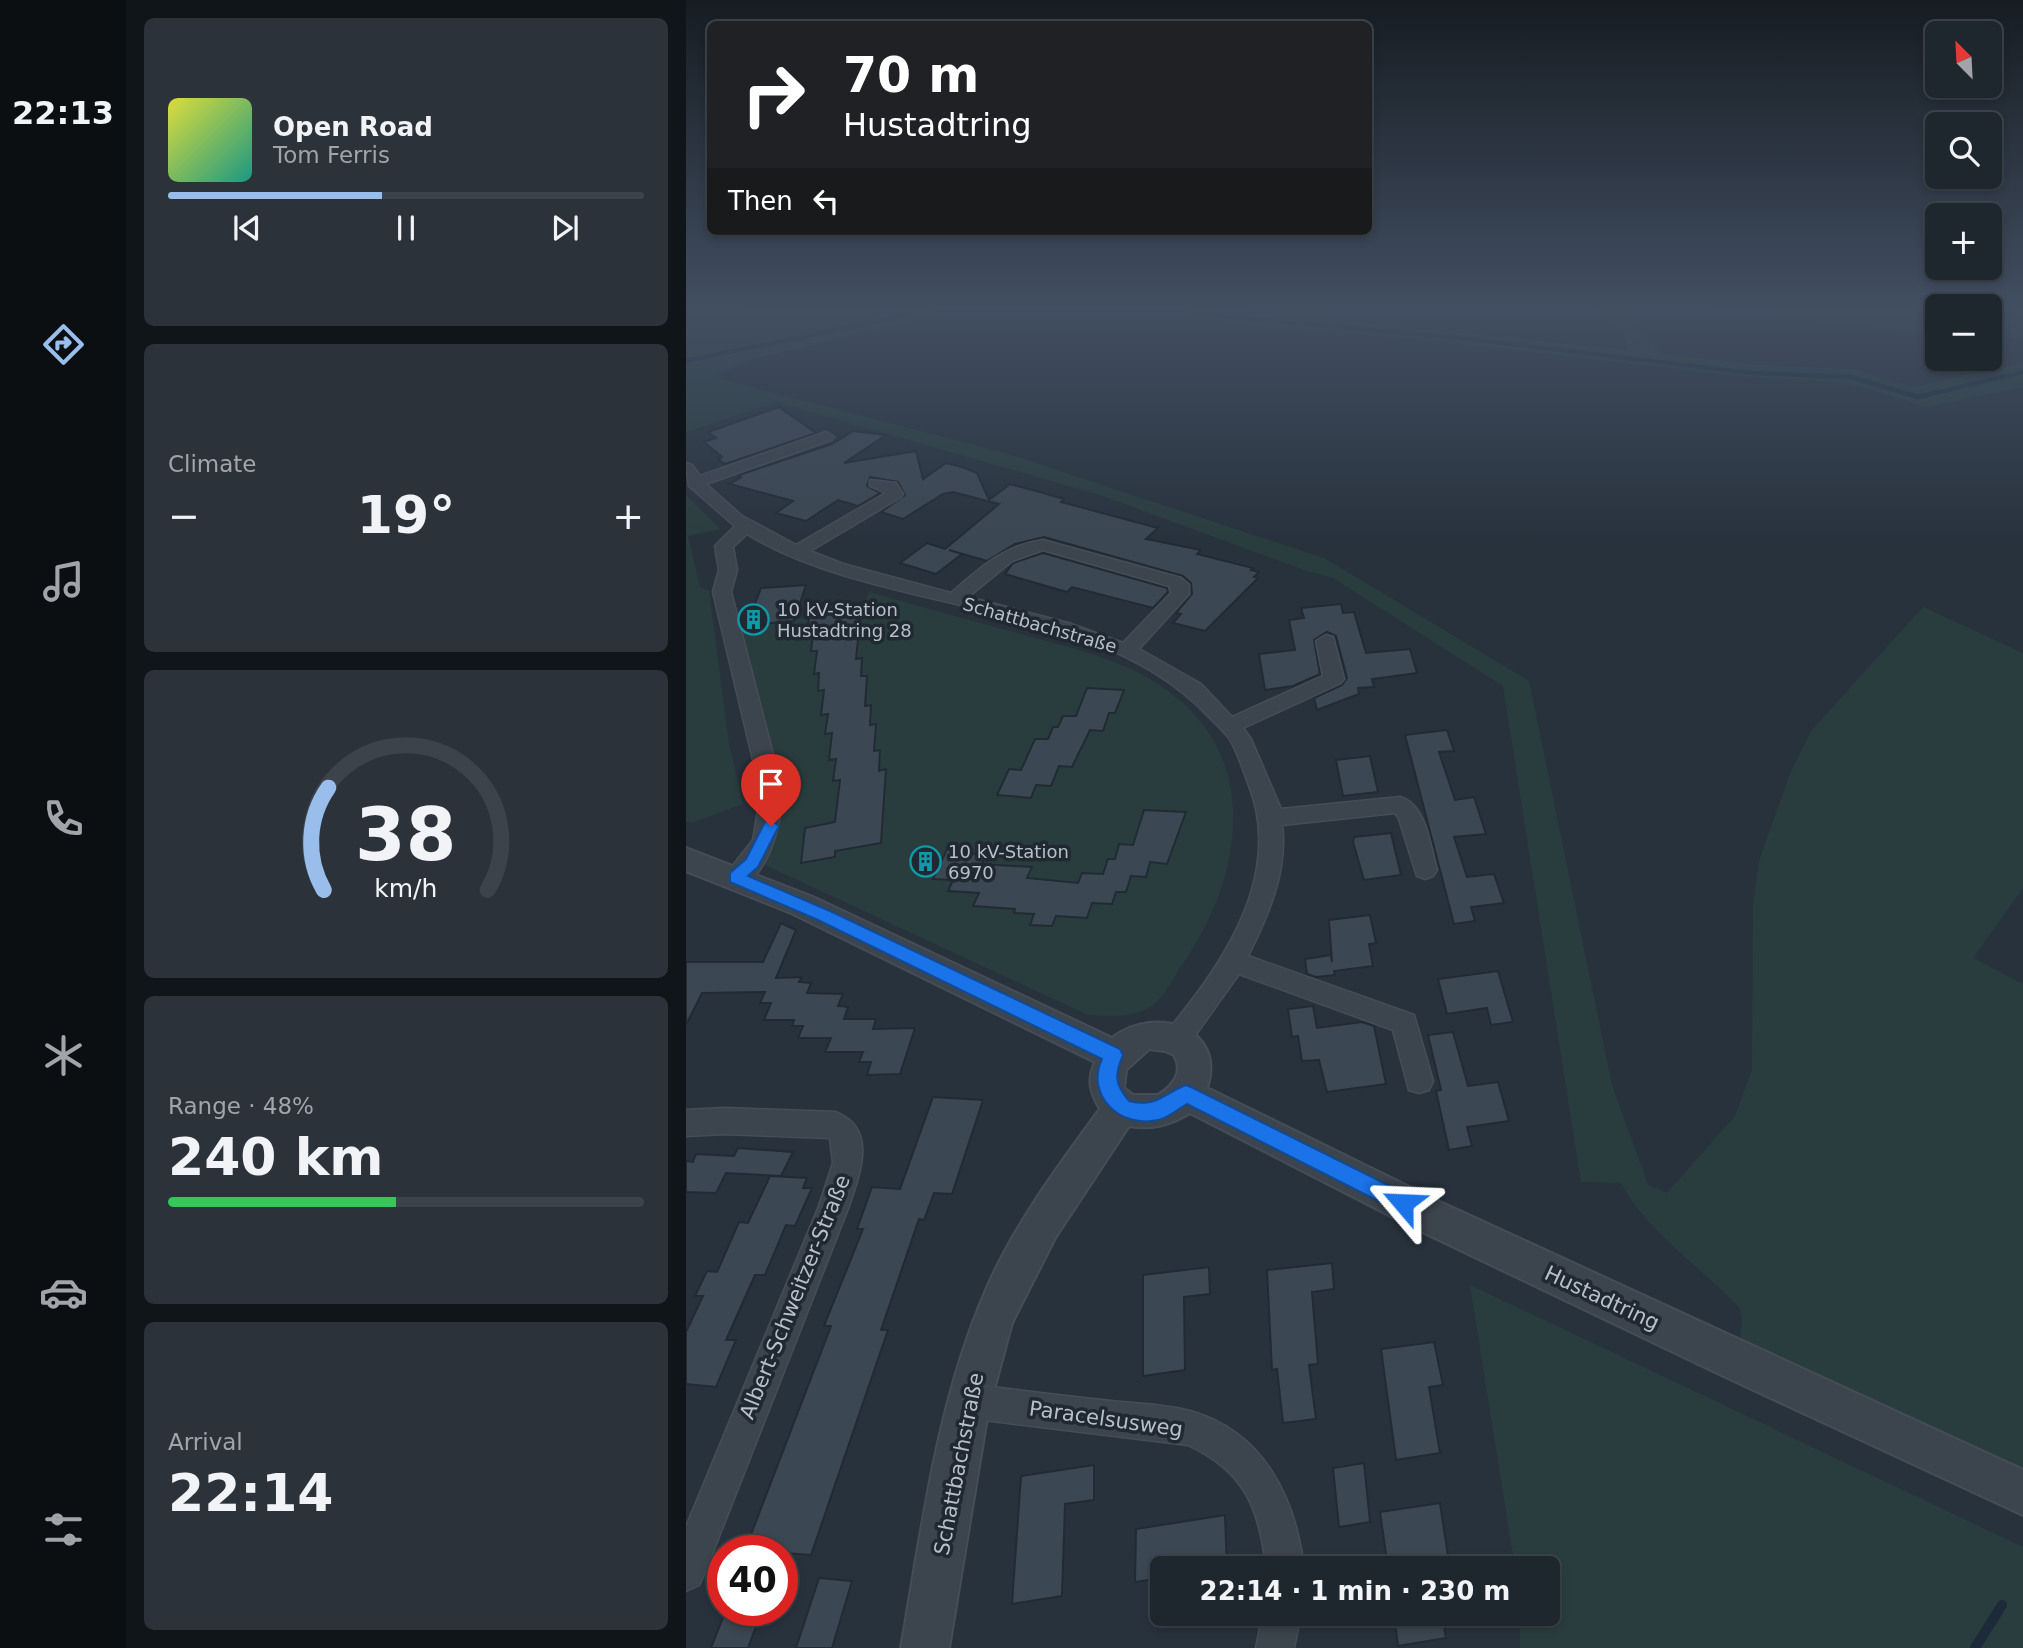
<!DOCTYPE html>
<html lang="en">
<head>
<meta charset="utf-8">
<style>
	:root { --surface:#1e262e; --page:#2b323a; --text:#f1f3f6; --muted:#a1a5aa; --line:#3c434a; --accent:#99beec }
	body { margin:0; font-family:"DejaVu Sans",sans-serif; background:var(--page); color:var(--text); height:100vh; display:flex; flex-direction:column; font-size:26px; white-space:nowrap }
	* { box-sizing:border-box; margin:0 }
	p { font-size:23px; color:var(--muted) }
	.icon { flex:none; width:38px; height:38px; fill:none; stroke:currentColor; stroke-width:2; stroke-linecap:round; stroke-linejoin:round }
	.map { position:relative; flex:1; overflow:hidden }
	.details { display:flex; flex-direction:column; gap:18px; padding:18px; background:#101519; width:560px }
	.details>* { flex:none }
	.banner { position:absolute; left:21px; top:21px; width:665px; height:214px; border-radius:10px; box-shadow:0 4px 10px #0003,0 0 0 2px var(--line); background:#202124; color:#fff; overflow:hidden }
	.needle { width:46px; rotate:336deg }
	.tools { position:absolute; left:1239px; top:21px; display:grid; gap:14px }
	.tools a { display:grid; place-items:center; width:77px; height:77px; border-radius:10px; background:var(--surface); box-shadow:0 4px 10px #0003,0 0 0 2px var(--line); font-size:35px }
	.speed { position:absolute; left:21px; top:1535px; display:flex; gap:14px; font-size:35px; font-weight:700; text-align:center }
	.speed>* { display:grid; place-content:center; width:91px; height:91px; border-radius:50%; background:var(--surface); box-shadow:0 4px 10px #0003,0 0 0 2px var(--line); line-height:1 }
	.speed .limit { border:10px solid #d22; background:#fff; color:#111 }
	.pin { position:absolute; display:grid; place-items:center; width:60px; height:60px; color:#fff; margin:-72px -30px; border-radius:50% 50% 50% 0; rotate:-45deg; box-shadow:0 0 7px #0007 }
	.pin .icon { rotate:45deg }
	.me { position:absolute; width:77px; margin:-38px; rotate:296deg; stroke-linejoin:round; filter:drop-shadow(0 0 5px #0008) }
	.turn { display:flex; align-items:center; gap:24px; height:147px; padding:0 21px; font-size:32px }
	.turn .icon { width:91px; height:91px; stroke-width:2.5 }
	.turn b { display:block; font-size:49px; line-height:60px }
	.then { display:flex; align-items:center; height:66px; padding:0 21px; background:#0003; gap:14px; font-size:26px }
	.big { font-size:52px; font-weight:700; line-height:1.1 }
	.details .card { flex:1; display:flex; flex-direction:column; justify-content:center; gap:10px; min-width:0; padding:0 24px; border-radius:10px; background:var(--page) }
	.details .dial { align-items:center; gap:0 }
	.dial svg { height:182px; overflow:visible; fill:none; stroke:var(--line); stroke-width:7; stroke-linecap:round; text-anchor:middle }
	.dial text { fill:var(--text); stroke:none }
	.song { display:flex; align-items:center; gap:21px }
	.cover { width:84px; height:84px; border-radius:10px; background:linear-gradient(135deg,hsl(60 70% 55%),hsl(170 70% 35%)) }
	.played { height:7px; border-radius:4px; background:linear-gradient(90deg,var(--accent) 45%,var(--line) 45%) }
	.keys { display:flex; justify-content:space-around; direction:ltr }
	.heat { display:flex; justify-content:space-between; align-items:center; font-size:38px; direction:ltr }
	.charge { height:10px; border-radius:5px; background:linear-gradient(90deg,#34c759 48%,var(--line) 0) }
	.trip { position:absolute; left:464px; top:1556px; width:410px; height:70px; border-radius:10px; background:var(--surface); box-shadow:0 4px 10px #0003,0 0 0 2px var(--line); font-weight:700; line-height:70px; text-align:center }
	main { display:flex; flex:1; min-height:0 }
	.tab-bar { display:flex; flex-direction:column; width:126px; justify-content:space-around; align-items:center; background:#0c0f12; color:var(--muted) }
	.tab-bar .icon { width:49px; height:49px }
	.tab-bar .on { color:var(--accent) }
	.tab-bar b { font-size:32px; color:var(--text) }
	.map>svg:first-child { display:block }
	.green { fill:#2a3d3e }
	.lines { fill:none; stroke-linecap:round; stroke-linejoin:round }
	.stream-far1 { stroke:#1c2a39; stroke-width:4.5 }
	.stream { stroke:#1c2a39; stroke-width:10 }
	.building { fill:#3b4752; stroke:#222b34; stroke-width:2 }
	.minor-casing { stroke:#454d56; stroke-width:3 }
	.tertiary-casing { stroke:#454d56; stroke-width:4 }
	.minor { fill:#3c444d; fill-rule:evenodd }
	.tertiary { fill:#3c444d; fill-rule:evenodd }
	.route { fill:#1a73e8; stroke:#114b97; stroke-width:2 }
	.labels { text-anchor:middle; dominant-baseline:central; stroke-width:7; stroke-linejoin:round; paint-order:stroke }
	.poi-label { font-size:18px; fill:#b8bfc8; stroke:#202932; text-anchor:start }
	.street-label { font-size:18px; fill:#b8bfc8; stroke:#202932 }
	.near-street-label { font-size:21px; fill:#b8bfc8; stroke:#202932 }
</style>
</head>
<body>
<main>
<nav class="tab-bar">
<b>22:13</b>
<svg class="icon on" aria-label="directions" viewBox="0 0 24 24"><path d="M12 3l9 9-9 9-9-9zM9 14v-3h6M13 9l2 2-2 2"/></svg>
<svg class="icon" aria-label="music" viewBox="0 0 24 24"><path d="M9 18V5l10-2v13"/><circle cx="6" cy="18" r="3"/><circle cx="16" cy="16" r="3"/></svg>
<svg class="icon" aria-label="phone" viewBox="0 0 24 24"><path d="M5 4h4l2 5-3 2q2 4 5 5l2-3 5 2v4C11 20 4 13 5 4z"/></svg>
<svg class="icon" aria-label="climate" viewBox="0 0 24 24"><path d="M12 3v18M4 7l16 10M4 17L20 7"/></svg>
<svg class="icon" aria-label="car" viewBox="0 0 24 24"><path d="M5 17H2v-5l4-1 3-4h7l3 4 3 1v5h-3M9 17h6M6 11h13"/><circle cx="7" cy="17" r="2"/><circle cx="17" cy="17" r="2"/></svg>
<svg class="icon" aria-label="filters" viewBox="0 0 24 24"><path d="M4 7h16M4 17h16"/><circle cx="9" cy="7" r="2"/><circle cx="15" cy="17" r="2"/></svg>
</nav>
<section class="details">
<div class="card">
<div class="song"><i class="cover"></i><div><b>Open Road</b><p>Tom Ferris</p></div></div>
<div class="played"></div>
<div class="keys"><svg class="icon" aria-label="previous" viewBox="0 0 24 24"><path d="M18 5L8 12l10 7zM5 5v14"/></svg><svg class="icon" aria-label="pause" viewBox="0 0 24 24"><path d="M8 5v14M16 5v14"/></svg><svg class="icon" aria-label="next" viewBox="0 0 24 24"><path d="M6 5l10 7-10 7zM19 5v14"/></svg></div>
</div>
<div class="card"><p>Climate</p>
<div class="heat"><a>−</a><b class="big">19°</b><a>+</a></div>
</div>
<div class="card dial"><svg viewBox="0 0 100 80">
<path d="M14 69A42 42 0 1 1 86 69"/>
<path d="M14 69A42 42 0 0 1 16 24" stroke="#99beec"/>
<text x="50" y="56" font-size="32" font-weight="700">38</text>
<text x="50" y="72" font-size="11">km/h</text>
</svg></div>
<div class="card"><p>Range · 48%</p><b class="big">240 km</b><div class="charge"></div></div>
<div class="card"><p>Arrival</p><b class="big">22:14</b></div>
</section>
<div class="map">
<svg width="1337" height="1648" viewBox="0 0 1337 1648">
	<rect width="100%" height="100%" fill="#28323d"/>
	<g class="green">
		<path d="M61,310H550L942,350C939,330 925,321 908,310C936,310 959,333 975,354L1071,365L1166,369L1227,387L1337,362V387L1240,407L1177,387L1148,382L1065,377L769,343L472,315H278L228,321L62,360L27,377L319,453L638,558L843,681L926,1085L962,1185L981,1193L1049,1116L1066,1070L1067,905L1073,861L1103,776L1125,731L1237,607L1337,653V888L1287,958L1337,984V1471L1054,1342L1056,1318L1053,1307C1014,1266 963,1234 935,1183L895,1182L817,686L647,578L618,570L414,495L91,402L0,432V319Z"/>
		<polygon points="1003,310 1251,310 1251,332"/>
		<polygon points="1304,310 1337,310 1337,339 1304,336"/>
		<polygon points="0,495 34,529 2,536 14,587 23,591 43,744 57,804 5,823 0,821"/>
		<path d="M183,592C233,606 282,620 331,633C391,650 452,661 499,705C576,777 550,888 496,965C488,977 479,996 468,1004C448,1019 426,1016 402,1015L77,864L92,827L99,793L55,625L176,612Z"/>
		<polygon points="784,1285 1337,1547 1337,1648 834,1648 834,1614 861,1614 861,1568 829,1568"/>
	</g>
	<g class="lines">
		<g class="stream-far1">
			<polyline points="249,311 476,311 774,338 1066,373 1165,377 1232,397 1337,372"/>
			<polyline points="0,361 226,314"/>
		</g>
		<polyline class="stream" points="1289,1648 1316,1605"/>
	</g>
	<g class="building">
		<polygon points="93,407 130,433 39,464 32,459 36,457 18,442 30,438 22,432"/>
		<polygon points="167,431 200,435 158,463 230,451 237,479 260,463 276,467 291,473 303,500 324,484 354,492 378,499 375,502 472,528 460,539 515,550 511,554 567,568 565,570 573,572 568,577 572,578 519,631 487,623 495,614 490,613 506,594 505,583 497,576 358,537 329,544 301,561 263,550 276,554 250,574 214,563 241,543 259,549 313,504 267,492 257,494 217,519 195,512 219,495 212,482 184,477 181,486 194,493 172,506 152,500 120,521 90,513 107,501 44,484 55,477 53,475 146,444"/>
		<polygon points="357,553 481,588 482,592 467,608 386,587 381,592 319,574 327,563"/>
		<polygon points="120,585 108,621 61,625 75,588"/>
		<polygon points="179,602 174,619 170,659 176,658 175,676 181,676 179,706 185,705 184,725 190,724 188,751 194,750 193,771 200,769 195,843 149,851 149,857 115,863 119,828 149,822 154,780 147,781 150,759 143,760 146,733 139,734 142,714 135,715 138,690 132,691 133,673 128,674 131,651 125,651 127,634 121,635 124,607"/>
		<polygon points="655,604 657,613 668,612 680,653 724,649 731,673 686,679 688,687 672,688 673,694 631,710 628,698 656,685 661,678 650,636 641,632 628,640 634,674 607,686 579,690 573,654 609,650 603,620 618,618 615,608"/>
		<polygon points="401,688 438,690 429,713 423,713 417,731 404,730 386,767 373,766 365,786 350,785 345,798 311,795 323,769 335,770 349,739 362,739 367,727 372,727 377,716 390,716"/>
		<polygon points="761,730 768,751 753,752 769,800 788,797 800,834 768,837 781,877 808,874 818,903 785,907 789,921 768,924 719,735"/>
		<polygon points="684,756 692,792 657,796 650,760"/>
		<polygon points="458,810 500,812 481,864 464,862 460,877 445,876 440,892 430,892 426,904 406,903 401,918 370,916 366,926 344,925 348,914 328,913 329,909 287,906 293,893 262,891 267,880 247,879 262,847 268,847 282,848 280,853 300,855 296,864 346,867 341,878 392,883 396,873 417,874 422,859 429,859 433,844 447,845"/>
		<polygon points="705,833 715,875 678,880 667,842 668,837"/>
		<polygon points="684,915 690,943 683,944 687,966 648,971 649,975 630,977 621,974 619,959 645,955 646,962 643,920"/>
		<polygon points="95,923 110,930 90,978 116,977 113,982 125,983 121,993 157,994 152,1006 162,1007 158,1019 190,1019 187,1029 229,1028 214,1074 181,1075 185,1062 173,1062 177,1052 139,1052 145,1038 112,1038 117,1026 106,1026 108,1020 78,1020 85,1003 74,1003 79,992 16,993 0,1025 0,962 77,962"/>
		<polygon points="812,971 827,1022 805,1025 801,1008 761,1014 752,979"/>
		<polygon points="627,1006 631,1028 676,1022 688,1026 700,1084 641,1092 633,1060 616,1061 612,1036 606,1037 602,1009"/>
		<polygon points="767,1032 782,1086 812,1082 823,1121 781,1127 786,1146 763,1150 750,1091 755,1090 742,1035"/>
		<polygon points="247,1097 297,1100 266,1194 248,1193 238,1220 233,1219 195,1330 202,1330 125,1555 59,1550 145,1326 138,1326 177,1229 171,1229 186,1187 214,1189"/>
		<polygon points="52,1148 107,1152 95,1176 40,1173 30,1193 0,1192 0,1161 7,1162 10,1154 48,1156"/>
		<polygon points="84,1176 121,1178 117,1188 126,1188 109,1226 100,1225 79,1275 69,1275 40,1340 50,1340 30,1387 0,1384 0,1332 17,1296 9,1296 21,1271 31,1272 53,1222 62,1223"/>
		<polygon points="646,1263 648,1289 626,1292 632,1364 623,1365 630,1419 597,1423 591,1369 586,1370 581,1270"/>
		<polygon points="523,1267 524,1294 498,1297 499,1370 457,1376 457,1275"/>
		<polygon points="748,1342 757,1385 743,1387 754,1453 710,1460 695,1349"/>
		<polygon points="678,1463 684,1522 653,1527 647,1468"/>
		<polygon points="408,1465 408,1500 379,1504 376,1596 326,1604 335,1476"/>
		<polygon points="754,1503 762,1556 748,1558 749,1568 702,1568 694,1512"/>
		<polygon points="539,1515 541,1568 476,1568 476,1578 449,1582 450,1529"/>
		<polygon points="133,1578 166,1581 146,1648 110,1648"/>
		<polygon points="40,1610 76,1610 62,1648 25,1648"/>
		<polygon points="708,1614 756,1614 760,1638 712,1646"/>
	</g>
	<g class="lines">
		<defs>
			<g id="minor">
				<path d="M140,432L148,437L145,440L20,484L56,516L110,545L200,493L184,486V480L210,483L217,494L215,497L124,551L157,564L265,593C294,568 318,545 357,540L495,578L503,585V594L453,649L515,684L546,717L637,676L630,641L640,635L647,637L658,679L655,683L557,728L565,739L595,809L714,797C741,805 744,847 751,870L747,876L739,879L731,876L713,819L709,813L596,825C602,871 582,916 562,956L728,1015L747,1081L743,1090L733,1093L723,1090L707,1030L553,974L501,1047L491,1050L481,1047L478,1039L481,1031C538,964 599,873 562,783C557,770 553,756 546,743C541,733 530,724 522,716C411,597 196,616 61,534L47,547L51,570L45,592L97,793C96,819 80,895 42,883L38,877L67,840L75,793L27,592L33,570L29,546L49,526L3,486L0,463L6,465L14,476ZM357,550L483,586L485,593L437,643L382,623L282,597L326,561Z"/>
				<path d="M39,1108L149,1112C192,1128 174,1173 163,1206L19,1572L13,1585L0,1591V1527L133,1206L147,1163L144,1138L39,1134L0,1136V1110Z"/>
				<path d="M282,1384C330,1390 377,1396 425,1401C450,1404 479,1404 504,1411C578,1432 609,1497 618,1568H580C574,1508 558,1471 502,1445L282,1418L270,1413L265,1401L270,1389Z"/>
				<polygon points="577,1614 615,1614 608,1648 570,1648"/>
			</g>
			<path id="tertiary" d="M0,848L127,897L426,1038C468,1005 541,1026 521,1088L752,1201L1337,1470V1515L1029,1372L726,1227L504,1113C484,1125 466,1130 443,1126L369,1238L326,1323L302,1412L263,1648H215C236,1528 251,1402 300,1290C328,1225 372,1166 414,1109C404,1092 401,1080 409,1062L105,913L0,871ZM463,1049L479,1051L488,1055C498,1072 487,1086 472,1095H447L438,1088L440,1070Z"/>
		</defs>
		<use href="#minor" class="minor-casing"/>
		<use href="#tertiary" class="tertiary-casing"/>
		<use href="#minor" class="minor"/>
		<use href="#tertiary" class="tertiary"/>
	</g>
	<linearGradient id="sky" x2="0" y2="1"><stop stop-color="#161c22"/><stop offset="0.57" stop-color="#424f62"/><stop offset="1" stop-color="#424f62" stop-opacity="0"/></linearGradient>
	<rect width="1337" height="541" fill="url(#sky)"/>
	<path class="route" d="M85,820L93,826L72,867L62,876L144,911L434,1049L437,1055C428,1076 429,1084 443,1101C470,1108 477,1094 500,1085L507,1088L724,1196L728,1203L724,1210L717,1213L710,1210L501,1104C492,1109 482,1118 472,1120C434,1129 399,1095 416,1059L132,920L44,882V873L60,859L79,822Z"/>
	<defs>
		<symbol id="building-ring" viewBox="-11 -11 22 22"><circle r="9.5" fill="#202932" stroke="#0f9aa8" stroke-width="1.5"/><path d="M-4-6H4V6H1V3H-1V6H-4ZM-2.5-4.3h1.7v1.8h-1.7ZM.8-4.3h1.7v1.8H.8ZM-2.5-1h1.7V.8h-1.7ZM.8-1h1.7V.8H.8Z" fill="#0f9aa8"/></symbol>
	</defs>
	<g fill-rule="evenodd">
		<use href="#building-ring" x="50" y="602" width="35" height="35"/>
		<use href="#building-ring" x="222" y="844" width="35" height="35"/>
	</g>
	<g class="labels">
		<g class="poi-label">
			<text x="91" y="609">10 kV-Station<tspan x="91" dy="21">Hustadtring 28</tspan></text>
			<text x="262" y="851">10 kV-Station<tspan x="262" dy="21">6970</tspan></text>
		</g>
		<g class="street-label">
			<text transform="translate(354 625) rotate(16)">Schattbachstraße</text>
		</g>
		<g class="near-street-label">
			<text transform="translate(109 1297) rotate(-68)">Albert-Schweitzer-Straße</text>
			<text transform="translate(916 1298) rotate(25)">Hustadtring</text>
			<text transform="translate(420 1419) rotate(8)">Paracelsusweg</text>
			<text transform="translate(273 1464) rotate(-79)">Schattbachstraße</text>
		</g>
	</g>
</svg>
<div class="tools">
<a><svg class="needle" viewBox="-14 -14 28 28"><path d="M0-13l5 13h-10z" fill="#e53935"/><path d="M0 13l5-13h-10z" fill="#a1a5aa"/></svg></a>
<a><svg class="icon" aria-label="search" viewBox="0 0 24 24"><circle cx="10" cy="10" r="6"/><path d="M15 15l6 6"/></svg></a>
<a>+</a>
<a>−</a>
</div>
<div class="speed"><div class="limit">40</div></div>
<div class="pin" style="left:85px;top:826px;background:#d93025"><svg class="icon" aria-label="arrive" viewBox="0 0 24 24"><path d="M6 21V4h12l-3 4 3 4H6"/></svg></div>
<svg class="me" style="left:717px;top:1203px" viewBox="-20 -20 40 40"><path d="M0-17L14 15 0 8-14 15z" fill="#1a73e8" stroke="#fff" stroke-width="4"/></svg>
<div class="trip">22:14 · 1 min · 230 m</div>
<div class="banner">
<div class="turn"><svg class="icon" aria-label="right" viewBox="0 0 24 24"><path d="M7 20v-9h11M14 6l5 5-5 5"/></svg><div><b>70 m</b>Hustadtring</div></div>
<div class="then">Then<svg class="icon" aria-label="left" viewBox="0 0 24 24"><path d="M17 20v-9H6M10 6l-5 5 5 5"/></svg></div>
</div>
</div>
</main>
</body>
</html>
